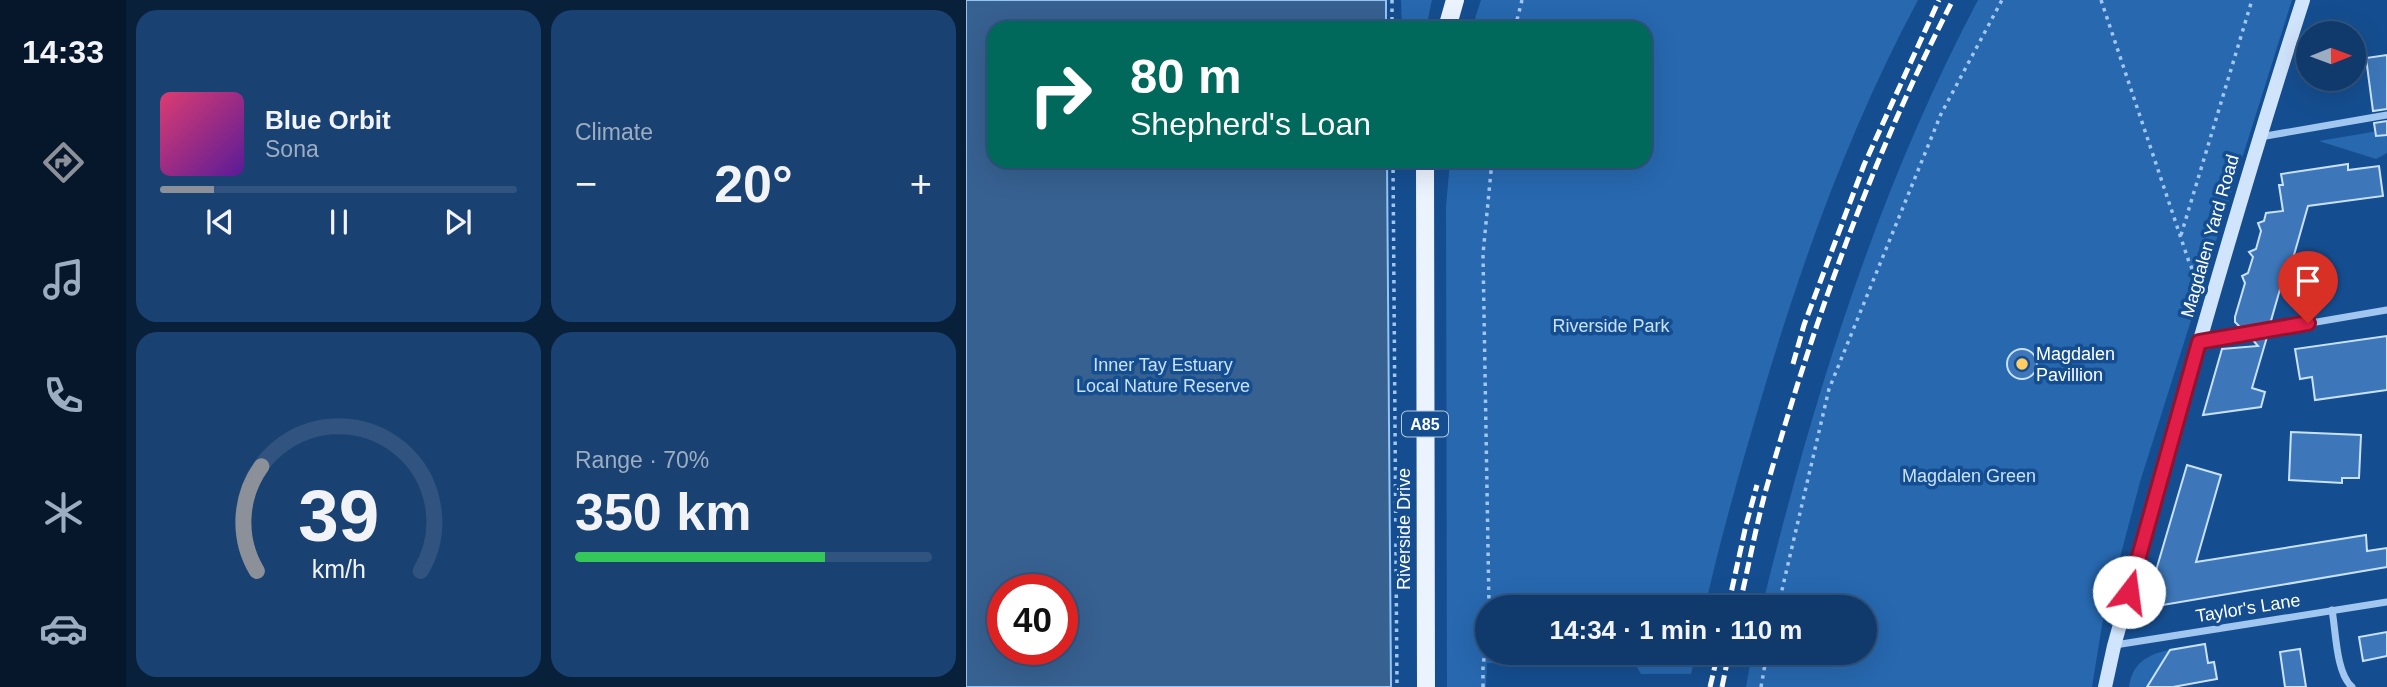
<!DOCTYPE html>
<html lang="en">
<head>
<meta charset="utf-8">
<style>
	:root { --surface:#103a6c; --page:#194172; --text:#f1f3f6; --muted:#9cadc2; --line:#30547f; --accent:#8c9099 }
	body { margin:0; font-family:Helvetica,sans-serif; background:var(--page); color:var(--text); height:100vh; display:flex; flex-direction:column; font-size:26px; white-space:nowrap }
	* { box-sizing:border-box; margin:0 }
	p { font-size:23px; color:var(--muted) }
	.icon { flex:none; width:38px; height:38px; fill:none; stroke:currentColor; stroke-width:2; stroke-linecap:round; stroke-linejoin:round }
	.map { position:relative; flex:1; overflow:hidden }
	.details { display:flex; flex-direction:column; gap:10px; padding:10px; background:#09203b; width:840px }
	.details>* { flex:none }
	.hud { position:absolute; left:21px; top:21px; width:665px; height:147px; border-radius:21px; box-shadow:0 7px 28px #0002,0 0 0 2px var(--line); background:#00695c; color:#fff; overflow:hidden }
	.needle { width:46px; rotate:89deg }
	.tools { position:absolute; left:1330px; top:21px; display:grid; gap:14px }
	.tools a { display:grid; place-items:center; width:70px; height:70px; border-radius:50%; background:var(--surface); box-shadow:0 7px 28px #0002,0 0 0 2px var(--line); font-size:35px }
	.speed { position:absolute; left:21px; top:574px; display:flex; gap:14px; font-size:35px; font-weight:700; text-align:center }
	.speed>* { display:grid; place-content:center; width:91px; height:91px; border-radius:50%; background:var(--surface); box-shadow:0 7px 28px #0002,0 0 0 2px var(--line); line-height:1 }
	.speed .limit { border:10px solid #d22; background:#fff; color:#111 }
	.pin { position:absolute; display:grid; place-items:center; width:60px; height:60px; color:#fff; margin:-72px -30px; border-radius:50% 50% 50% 0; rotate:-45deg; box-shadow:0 0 7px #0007 }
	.pin .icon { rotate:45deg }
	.me { position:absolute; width:77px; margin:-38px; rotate:15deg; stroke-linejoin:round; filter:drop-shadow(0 0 5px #0008) }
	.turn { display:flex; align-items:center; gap:24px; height:147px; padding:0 28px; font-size:32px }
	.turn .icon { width:91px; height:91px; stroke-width:2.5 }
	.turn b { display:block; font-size:49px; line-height:60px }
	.big { font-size:52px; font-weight:600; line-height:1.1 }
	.details .widget { flex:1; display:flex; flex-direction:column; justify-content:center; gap:10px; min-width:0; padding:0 24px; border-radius:21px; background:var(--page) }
	.details .dial { align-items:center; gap:0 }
	.dial svg { height:182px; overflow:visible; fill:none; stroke:var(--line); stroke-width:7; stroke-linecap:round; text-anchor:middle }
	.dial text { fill:var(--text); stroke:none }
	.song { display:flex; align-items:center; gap:21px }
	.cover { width:84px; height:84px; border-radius:10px; background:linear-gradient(135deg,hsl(340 70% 55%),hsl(270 70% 35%)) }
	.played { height:7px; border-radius:4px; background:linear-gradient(90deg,var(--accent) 15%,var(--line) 15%) }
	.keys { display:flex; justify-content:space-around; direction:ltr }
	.heat { display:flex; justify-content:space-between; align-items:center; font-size:38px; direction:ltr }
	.charge { height:10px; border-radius:5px; background:linear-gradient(90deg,#34c759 70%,var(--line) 0) }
	.details .tiles { flex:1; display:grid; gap:10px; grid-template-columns:repeat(2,1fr) }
	.trip { position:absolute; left:509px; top:595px; width:402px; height:70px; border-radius:35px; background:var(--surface); box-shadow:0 7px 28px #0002,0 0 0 2px var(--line); font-weight:600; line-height:70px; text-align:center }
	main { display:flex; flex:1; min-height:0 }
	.dock { display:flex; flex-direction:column; width:126px; justify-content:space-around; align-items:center; background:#06172b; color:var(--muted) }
	.dock .icon { width:49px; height:49px }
	.dock .current { color:var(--accent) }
	.dock b { font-size:32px; color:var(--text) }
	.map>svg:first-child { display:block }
	.green { fill:#2768af }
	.water { fill:#376191; stroke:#94c3f4; stroke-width:2; fill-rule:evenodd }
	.building { fill:#3d77b9; stroke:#c8e1fc; stroke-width:2 }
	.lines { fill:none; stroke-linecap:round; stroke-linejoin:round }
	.path { stroke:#a1c7f1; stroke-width:3.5; stroke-dasharray:3.5 5; stroke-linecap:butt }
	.street { stroke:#a1c7f1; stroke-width:7 }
	.secondary { stroke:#d0e4fb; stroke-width:14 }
	.primary { stroke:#ebf3ff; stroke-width:18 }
	.rail { stroke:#fff; stroke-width:5; stroke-dasharray:12 5; stroke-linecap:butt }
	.route-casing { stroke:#92132f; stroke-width:18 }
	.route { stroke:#e11d48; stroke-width:12 }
	.poi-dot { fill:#ffcd61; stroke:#154e90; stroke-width:2.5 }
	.labels { text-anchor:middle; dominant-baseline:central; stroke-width:7; stroke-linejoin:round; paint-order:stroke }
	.shield { fill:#154e90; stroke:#b9cade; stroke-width:2 }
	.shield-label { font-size:16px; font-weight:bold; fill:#fff }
	.street-label { font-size:18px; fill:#fff; stroke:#154e90 }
	.park-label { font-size:18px; fill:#c8e1fc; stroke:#154e90 }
	.poi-label { font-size:18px; fill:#fff; stroke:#154e90; text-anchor:start }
</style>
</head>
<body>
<main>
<nav class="dock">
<b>14:33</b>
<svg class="icon current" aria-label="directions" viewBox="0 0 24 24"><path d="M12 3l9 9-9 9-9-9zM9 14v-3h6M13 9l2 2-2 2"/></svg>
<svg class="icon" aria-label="music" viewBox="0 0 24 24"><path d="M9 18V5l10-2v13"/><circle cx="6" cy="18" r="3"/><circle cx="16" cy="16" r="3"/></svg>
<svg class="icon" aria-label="phone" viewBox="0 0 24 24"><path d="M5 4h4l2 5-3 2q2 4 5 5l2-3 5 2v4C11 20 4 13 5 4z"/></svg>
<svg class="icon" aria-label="climate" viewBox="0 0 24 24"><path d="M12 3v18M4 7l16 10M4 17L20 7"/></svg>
<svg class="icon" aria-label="car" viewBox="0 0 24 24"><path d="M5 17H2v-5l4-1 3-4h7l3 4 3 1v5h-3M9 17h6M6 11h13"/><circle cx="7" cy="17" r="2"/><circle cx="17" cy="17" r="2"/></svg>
</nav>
<section class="details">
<div class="tiles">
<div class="widget">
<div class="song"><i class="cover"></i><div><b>Blue Orbit</b><p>Sona</p></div></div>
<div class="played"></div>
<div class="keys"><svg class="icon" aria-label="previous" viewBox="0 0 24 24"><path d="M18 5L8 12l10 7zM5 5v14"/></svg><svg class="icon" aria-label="pause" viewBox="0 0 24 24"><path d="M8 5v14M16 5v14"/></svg><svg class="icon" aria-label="next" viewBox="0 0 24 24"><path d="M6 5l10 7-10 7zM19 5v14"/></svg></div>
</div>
<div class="widget"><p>Climate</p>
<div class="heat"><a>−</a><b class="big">20°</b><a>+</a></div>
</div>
<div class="widget dial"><svg viewBox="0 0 100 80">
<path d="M14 69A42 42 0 1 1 86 69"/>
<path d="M14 69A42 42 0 0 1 16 23" stroke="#8c9099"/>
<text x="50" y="56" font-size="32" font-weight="700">39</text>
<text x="50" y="72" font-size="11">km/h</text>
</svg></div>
<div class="widget"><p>Range · 70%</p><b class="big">350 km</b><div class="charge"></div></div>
</div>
</section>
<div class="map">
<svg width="1421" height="687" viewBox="0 0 1421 687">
	<rect width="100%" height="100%" fill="#154e90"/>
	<g class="green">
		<polygon points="435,0 466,0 460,28 436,28"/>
		<path d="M515,0H952C884,127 837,258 796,396C775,466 755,536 739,607H522V653H730L725,674H675L671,667L521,663L520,687H481L480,207L484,161H679V28H506Z"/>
		<path d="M1012,0H1326L1174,482L1136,625L1126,687H780L786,653H900V607H796C847,398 911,191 1012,0Z"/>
		<polygon points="1418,130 1421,132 1421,153 1410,159 1353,141"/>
		<path d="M1204,650L1188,687H1163C1166,663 1182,654 1204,650Z"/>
	</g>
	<path class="water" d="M0,0H420V28H28V161H421L425,687H0ZM37,590H96V649H37Z"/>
	<g class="building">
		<polygon points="1421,55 1421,109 1407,111 1400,58"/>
		<polygon points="1421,121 1421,135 1410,136 1408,123"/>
		<polygon points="1382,164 1382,170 1413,166 1417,196 1342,206 1320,283 1319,272 1304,324 1276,329 1269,322 1269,317 1279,283 1276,276 1282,273 1287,257 1283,252 1290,249 1295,231 1292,223 1298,221 1300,213 1317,211 1313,185 1317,185 1315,174"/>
		<polygon points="1421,336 1421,390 1349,400 1346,377 1334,379 1329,349"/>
		<polygon points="1301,337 1286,388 1299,392 1295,407 1237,415 1256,349 1292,346 1286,339"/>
		<circle cx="1056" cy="364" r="15"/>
		<polygon points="1325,432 1395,435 1393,478 1376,478 1376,483 1323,480"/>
		<polygon points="1221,465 1255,475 1230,562 1400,535 1401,551 1421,548 1421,567 1179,608"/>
		<polygon points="1421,632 1421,656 1397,661 1393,637"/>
		<polygon points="1239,644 1242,663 1248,662 1251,679 1207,687 1181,687 1204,650"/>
		<polygon points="1334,649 1340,687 1319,687 1314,652"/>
	</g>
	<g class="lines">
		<g class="path">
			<polyline points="426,0 426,28"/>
			<polyline points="1135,0 1223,262 1232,282"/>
			<polyline points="549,28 556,0"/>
			<polyline points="427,161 431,687"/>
			<polyline points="1215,235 1286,0"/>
			<polyline points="523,607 517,254 526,161"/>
			<polyline points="812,607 863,389 975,114 1036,0"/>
			<polyline points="517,687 517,664 522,638"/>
			<polyline points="795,687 801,653"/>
		</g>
		<g class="street">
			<polyline points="1294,137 1421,115"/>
			<polyline points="1233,342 1421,310"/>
			<path d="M1366,610C1370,632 1370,673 1386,687"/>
			<polyline points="1149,645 1421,602"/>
		</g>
		<path class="secondary" d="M1139,687L1148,646C1208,430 1268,214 1337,0"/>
		<g class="primary">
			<polyline points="481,28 489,0"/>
			<polyline points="459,161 460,687"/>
		</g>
		<g class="rail">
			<polyline points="827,364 838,325 898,165 973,0"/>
			<polyline points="762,607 780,525 791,485"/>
			<path d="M773,607C782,569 789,531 799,493C847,324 906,156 987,0"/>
			<polyline points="744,687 752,653"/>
			<polyline points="756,687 763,653"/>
		</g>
	</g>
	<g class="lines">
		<defs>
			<polyline id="route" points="1163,592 1233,342 1342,323"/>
		</defs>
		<use href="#route" class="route-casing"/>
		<use href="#route" class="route"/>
	</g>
	<circle class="poi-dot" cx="1056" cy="364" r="7"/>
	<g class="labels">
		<rect class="shield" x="436" y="411.5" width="46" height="25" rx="5"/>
		<g class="shield-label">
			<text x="459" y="424">A85</text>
		</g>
		<g class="street-label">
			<text transform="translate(1244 236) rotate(-74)">Magdalen Yard Road</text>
			<text transform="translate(438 529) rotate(-90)">Riverside Drive</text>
			<text transform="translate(1282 608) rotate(-9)">Taylor's Lane</text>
		</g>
		<g class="park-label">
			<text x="645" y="326">Riverside Park</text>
			<text x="197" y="365">Inner Tay Estuary<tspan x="197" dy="21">Local Nature Reserve</tspan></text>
			<text x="1003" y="476">Magdalen Green</text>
		</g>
		<g class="poi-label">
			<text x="1070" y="354">Magdalen<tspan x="1070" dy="21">Pavillion</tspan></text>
		</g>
	</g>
</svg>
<div class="tools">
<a><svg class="needle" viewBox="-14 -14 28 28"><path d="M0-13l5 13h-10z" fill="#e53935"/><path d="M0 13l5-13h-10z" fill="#9cadc2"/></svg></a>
</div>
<div class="speed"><div class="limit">40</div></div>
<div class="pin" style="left:1342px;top:323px;background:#d93025"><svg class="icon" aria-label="arrive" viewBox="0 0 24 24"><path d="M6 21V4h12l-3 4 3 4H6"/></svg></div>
<svg class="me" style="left:1163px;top:592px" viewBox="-20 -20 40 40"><circle r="19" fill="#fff"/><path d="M0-13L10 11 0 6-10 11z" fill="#e11d48"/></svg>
<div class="trip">14:34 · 1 min · 110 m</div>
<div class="hud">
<div class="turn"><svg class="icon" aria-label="right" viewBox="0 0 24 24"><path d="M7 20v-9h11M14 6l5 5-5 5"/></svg><div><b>80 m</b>Shepherd's Loan</div></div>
</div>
</div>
</main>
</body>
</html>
